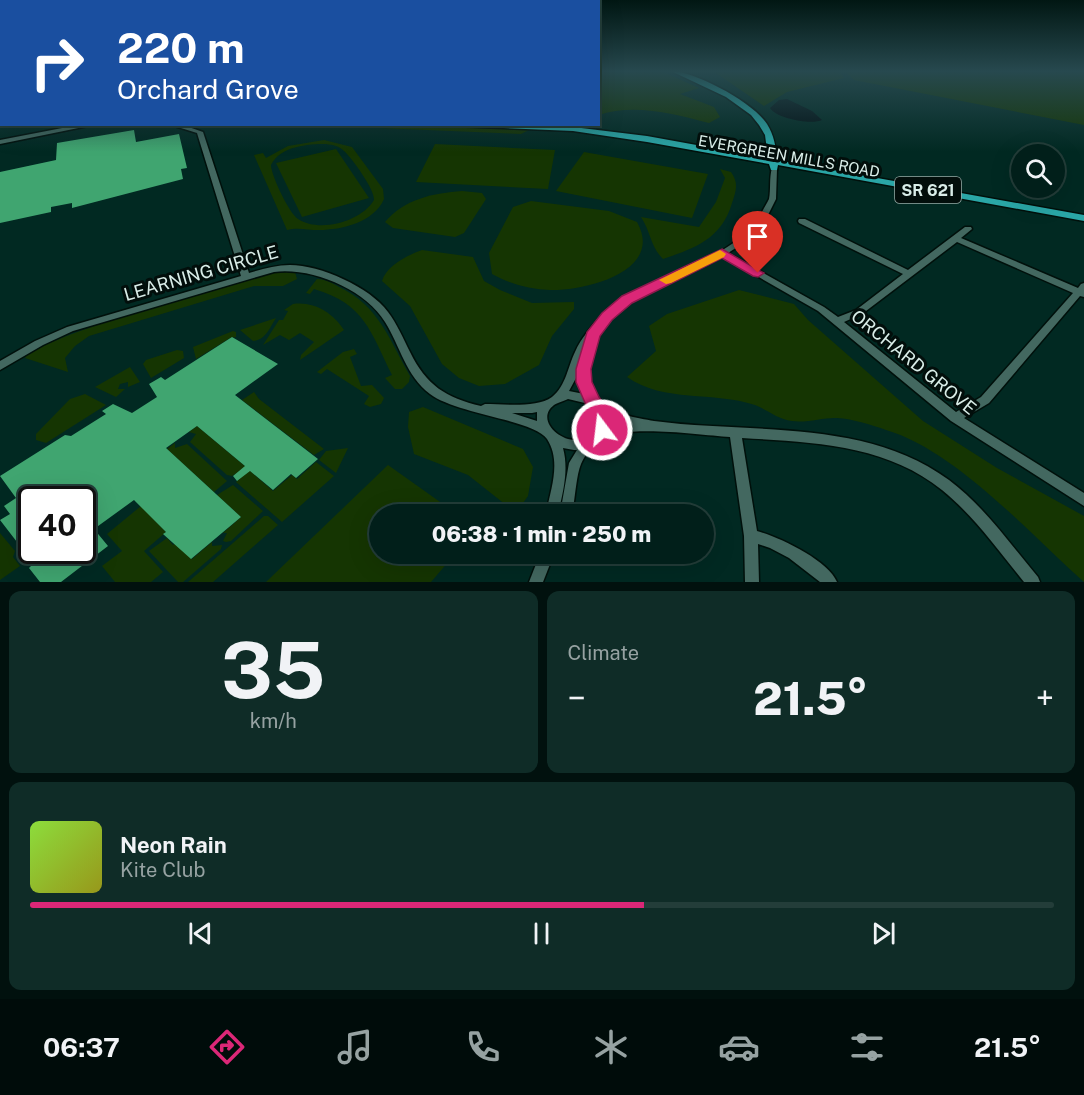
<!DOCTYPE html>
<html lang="en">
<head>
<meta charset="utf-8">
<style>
	:root { --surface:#011f1a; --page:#0f2c27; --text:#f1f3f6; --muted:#96a2a2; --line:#233d39; --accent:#db2777 }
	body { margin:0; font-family:"Public Sans",sans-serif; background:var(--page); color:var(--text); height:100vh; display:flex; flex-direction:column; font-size:22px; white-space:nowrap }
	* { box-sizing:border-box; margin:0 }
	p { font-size:20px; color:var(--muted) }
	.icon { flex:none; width:33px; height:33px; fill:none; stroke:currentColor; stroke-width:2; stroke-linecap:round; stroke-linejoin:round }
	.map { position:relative; height:582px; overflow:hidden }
	.sheet { display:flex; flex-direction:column; gap:9px; padding:9px; background:#01110e; flex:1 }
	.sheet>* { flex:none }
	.top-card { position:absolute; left:0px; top:0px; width:600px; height:126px; box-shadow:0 6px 24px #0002,0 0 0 2px var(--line); background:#1a4fa0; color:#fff; overflow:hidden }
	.buttons { position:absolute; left:1011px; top:144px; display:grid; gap:12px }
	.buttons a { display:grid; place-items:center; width:54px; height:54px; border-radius:50%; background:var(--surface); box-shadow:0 6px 24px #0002,0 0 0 2px var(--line); font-size:30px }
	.speed { position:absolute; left:18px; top:486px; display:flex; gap:12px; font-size:30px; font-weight:700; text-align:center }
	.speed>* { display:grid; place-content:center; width:78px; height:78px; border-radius:50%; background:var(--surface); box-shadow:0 6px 24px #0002,0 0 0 2px var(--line); line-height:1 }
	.speed .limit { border:3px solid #111; border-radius:9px; background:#fff; color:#111 }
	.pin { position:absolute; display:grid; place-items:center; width:51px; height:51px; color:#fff; margin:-62px -26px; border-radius:50% 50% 50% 0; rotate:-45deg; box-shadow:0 0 6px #0007 }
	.pin .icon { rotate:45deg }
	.me { position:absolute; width:66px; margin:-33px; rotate:345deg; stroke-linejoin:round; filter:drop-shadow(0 0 4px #0008) }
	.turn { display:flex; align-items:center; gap:21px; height:126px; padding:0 18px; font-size:27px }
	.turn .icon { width:78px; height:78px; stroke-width:2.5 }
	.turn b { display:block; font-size:42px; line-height:51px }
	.big { font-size:45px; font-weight:800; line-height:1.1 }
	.sheet .card { flex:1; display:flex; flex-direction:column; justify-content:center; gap:9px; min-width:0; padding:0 21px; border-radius:12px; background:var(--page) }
	.sheet .dial { align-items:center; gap:0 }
	.dial b { font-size:78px; line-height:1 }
	.song { display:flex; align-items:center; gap:18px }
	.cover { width:72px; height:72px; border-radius:9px; background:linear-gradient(135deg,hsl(90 70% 55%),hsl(60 70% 35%)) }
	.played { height:6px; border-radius:3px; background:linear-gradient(90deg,var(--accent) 60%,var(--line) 60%) }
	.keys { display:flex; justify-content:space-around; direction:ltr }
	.heat { display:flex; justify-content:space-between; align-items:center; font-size:33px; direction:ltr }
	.sheet .tiles { flex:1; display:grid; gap:9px; grid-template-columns:1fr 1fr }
	.card:last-child { grid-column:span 2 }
	.trip { position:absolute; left:369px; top:504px; width:345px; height:60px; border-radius:30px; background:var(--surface); box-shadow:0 6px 24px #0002,0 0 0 2px var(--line); font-weight:800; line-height:60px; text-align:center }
	.dock { display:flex; height:96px; justify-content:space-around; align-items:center; background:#000c0a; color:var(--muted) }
	.dock .icon { width:42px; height:42px }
	.dock .current { color:var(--accent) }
	.dock b { font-size:27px; color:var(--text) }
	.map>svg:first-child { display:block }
	.green { fill:#153502; fill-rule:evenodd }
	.water { fill:#010e12 }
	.building { fill:#40a570; fill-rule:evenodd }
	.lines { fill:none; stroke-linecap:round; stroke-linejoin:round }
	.minor-casing { stroke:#00100b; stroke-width:3 }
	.major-casing { stroke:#00100b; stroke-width:3 }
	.minor { fill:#436860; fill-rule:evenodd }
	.major { fill:#2aa6a6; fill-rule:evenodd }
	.route { fill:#db2777; stroke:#8e194d; stroke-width:1.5 }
	.slow { fill:#f59e0b }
	.labels { text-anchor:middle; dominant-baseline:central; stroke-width:6; stroke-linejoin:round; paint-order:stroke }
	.far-street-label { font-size:15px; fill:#d9ede8; stroke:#020e0b }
	.shield { fill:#020e0b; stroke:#98aaa6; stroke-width:1.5 }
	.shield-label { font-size:16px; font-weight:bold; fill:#d9ede8 }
	.street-label { font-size:18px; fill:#d9ede8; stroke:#020e0b }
</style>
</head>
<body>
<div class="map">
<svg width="1084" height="582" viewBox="0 0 1084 582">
	<rect width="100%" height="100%" fill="#012922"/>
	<g class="green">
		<path d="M598,71H661L699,88L680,94L714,107L720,117L709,123C674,114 634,103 599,115Z"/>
		<polygon points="713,71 834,71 841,73 844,78 787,92 764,106"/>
		<polygon points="845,71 1084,71 1084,125 854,80"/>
		<polygon points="389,125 529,130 521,134 379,128"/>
		<path d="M324,140L352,147L383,189L384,199C374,222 342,230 319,230C307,230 298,227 287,230L254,155L263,153L266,158L288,146ZM326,144C333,145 339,146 344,151C352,158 375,190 374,200C361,222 319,233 298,219C289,213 271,175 271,165C280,146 308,144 326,144Z"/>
		<polygon points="435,144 555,150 548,189 416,182"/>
		<polygon points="336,149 369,198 302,217 276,163"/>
		<polygon points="584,152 708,174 692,218 556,191"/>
		<path d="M720,169L731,172C739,183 736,191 732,203C722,238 696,248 663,259C650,246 651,232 641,217L699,227L716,202L725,178Z"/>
		<path d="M462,191L482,193L486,199L464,233L455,237L393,228L385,222C404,199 434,193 462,191Z"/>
		<path d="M531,201L609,211L637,222C665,272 584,291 550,290C530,289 510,284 492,274L489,253L513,207Z"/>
		<path d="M422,250L473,257L484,281L500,290L532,303L574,302V309L552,336L539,365L505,384L479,386L459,378L442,364L410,306L382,281C386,266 408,255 422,250Z"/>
		<path d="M284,271L295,272L297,279L283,286H254L89,336L75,346L65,358L68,372L25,358C41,336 247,278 284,271Z"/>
		<path d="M317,279C325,279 332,283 339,287C379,306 389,339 410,376L409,382L402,389H395L385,378L392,375C370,331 365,304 314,289L310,294L306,293Z"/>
		<path d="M739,290L794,304L808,320L923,421L997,468L1084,516V582C1030,534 955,450 886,430C872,425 853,419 837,418C825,417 808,423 792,421C777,419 768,410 755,405C713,391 664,403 627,377L656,351L649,326L667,314Z"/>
		<path d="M293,304C314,301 333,313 344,330L300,360L301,355L314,342L300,333L289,340L280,335L263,345L279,320H283L288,311L284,310Z"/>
		<path d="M276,318C270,327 266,340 253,341L240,330Z"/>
		<polygon points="233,331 236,332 236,337 230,338 196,359 193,347"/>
		<polygon points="354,349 357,354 350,357 361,386 372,385 384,398 381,404 370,407 364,404 369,396 327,369 321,374 317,372 343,352"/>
		<polygon points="177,350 183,351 184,358 151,378 143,364 146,360"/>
		<polygon points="130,367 140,382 128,387 128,382 120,384 118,389 125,389 116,397 95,387"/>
		<polygon points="254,392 259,399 324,449 314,455 242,400"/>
		<polygon points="85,394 106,405 46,443 36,440 36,434 70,399"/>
		<polygon points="423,407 523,449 533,467 528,496 518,510 506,505 468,475 414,454 408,427 409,412"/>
		<polygon points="197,426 246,467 232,476 227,475 190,442 196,434 189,432"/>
		<polygon points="175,443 175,448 187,444 227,481 214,492 167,449"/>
		<polygon points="348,448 336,473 319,460 326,451"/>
		<polygon points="316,462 334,476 282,522 236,482 249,470 273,491 292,475 297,479"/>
		<polygon points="388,465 457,514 380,514 380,554 455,554 431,582 266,582"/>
		<polygon points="233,485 263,511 231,541 226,542 223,541 227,533 223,533 241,517 217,495"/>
		<polygon points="141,506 166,532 144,551 163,572 151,582 115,582 102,566 122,551 107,534"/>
		<polygon points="264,516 268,516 278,525 213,582 188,582"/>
		<polygon points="0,533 15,551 13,557 20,566 0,580"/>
		<polygon points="167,538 173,545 176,543 192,559 212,542 212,546 222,545 221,549 183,582 178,582 149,551"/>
	</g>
	<path class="water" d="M787,99L812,111L822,120C812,125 777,119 770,108L779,100Z"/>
	<g class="building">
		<polygon points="134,130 136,142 179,134 187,168 181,169 183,179 72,208 72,203 51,207 51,212 0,223 0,172 56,160 57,143"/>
		<path d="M232,337L278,364L235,395L318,459L296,478L291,474L273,490L250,471L237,481L233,476L245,466L197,426L166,448L241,517L191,559L163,534L166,532L134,500L94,529L108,546L61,582H40L29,568L31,566L24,557L27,555L0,520L10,514L4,506L16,498L0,476L65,435L71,436L106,414L102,411L113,404L132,413L157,397L149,384L161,377L165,380ZM32,500H82V550H32Z"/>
	</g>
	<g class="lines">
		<defs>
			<g id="minor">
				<rect x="0" y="81" width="2" height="4"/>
				<polygon points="83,124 98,124 0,144 0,140"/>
				<path d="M168,124H180L203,132L249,273C263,269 276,265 290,265C320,265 370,287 388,312C397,324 403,338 410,352C426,385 446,398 481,406L485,404C504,404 537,408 552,397C566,386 568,366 575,352C581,338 592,326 602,315C645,273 734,265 762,212C764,208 767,203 769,199C771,189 769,178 772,168H776L777,169L776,199L764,223L742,244L728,253L824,307L838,317L856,310L903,274L799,223L798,221L799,219H805L908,270L965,227H971L972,229L961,238L1078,288L1081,284L1084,283V297L1080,296L989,403L964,418L1084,493V506L951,421L818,311L722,256L632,301L610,318L596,334C597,347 591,358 590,371C590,380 593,396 600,403C612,414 638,418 654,421C751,434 865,418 949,480C984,506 1010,544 1038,577L1040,582H1024C998,550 974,516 942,490C886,444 810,442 742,438L757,531C779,537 828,560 837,582H820L789,558L770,548L758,544L759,582H745L744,536L730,437C697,435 623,423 597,441C591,446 584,457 581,464C576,476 575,501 572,514H560L569,463L577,450H574L563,448C569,470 563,492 558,514H546C550,491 562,462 547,439C534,420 456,414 430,394C406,376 400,346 385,322C365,289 311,267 274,272L73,331L43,345L0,370V361L35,341L67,327L241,276L197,133ZM957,242L1073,293L981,397L956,412L844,322L862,314ZM585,352C580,368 579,378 584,394L569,391L576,378ZM568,399L589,404L597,416L596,428C593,431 589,436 585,438C566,448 533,421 554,405C557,403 564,401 568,399ZM537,412V421L512,413H532ZM608,417L626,424L608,427Z"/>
				<polygon points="540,554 554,554 543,582 529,582"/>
			</g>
			<path id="major" d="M671,71C695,71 754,103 767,124C774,135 776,147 777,160L1084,215V221L778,165L777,170H771L769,164L647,142L573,131L454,126L450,124L573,127L647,136L768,158L765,135L759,125L751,115L726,97Z"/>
		</defs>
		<use href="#minor" class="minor-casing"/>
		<use href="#major" class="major-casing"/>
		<use href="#minor" class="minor"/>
		<use href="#major" class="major"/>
	</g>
	<linearGradient id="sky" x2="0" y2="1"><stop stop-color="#011713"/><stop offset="0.47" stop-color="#27494f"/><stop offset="1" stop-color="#27494f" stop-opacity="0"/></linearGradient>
	<rect width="1084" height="152" fill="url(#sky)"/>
	<polygon class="route" points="722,249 764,273 758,277 753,276 722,258 632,303 612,320 600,336 591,369 592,382 599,397 612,415 608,435 596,435 593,430 595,416 586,405 576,382 576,369 587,332 602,313 622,296"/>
	<polygon class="slow" points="720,250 726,254 724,257 671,283 666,284 659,280"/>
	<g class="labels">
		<g class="far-street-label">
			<text transform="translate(789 156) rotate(10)">EVERGREEN MILLS ROAD</text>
		</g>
		<rect class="shield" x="895" y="177" width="66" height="26" rx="4.5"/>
		<g class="shield-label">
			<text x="928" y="190">SR 621</text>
		</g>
		<g class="street-label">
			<text transform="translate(201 273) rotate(-16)">LEARNING CIRCLE</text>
			<text transform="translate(914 362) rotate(39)">ORCHARD GROVE</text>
		</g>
	</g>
</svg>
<div class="buttons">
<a><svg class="icon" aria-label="search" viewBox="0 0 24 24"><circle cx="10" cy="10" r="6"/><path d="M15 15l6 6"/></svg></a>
</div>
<div class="speed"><div class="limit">40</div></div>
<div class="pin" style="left:758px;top:273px;background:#d93025"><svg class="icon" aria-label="arrive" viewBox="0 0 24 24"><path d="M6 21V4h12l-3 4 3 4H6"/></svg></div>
<svg class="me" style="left:602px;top:430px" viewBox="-20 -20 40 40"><circle r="17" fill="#db2777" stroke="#fff" stroke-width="3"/><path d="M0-11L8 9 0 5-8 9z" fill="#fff"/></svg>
<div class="trip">06:38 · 1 min · 250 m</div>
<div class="top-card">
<div class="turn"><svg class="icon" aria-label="right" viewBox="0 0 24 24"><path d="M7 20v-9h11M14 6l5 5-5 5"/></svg><div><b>220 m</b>Orchard Grove</div></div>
</div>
</div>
<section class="sheet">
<div class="tiles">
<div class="card dial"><b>35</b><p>km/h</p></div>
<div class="card"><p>Climate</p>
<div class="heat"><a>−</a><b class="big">21.5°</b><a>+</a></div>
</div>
<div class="card">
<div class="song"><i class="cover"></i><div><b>Neon Rain</b><p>Kite Club</p></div></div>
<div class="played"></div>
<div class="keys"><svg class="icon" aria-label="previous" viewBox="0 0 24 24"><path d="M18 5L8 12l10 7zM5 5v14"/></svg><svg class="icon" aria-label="pause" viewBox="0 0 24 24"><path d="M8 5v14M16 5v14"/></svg><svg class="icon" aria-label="next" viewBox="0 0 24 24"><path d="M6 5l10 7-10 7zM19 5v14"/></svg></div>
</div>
</div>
</section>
<nav class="dock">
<b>06:37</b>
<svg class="icon current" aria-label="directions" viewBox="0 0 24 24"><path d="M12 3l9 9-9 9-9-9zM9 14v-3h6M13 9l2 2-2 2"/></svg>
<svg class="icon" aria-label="music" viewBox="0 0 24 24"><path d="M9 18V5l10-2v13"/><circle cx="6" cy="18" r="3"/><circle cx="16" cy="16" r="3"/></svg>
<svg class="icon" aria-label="phone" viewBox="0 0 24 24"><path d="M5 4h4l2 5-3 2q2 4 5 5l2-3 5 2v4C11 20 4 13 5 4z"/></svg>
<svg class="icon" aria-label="climate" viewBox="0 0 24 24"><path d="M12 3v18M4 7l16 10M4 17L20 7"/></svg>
<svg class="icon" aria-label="car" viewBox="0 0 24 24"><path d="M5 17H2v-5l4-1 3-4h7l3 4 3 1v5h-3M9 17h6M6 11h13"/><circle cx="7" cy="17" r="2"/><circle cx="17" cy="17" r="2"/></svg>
<svg class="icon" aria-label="filters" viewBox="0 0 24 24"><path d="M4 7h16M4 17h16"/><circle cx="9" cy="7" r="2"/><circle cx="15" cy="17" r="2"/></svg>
<b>21.5°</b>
</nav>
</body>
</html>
